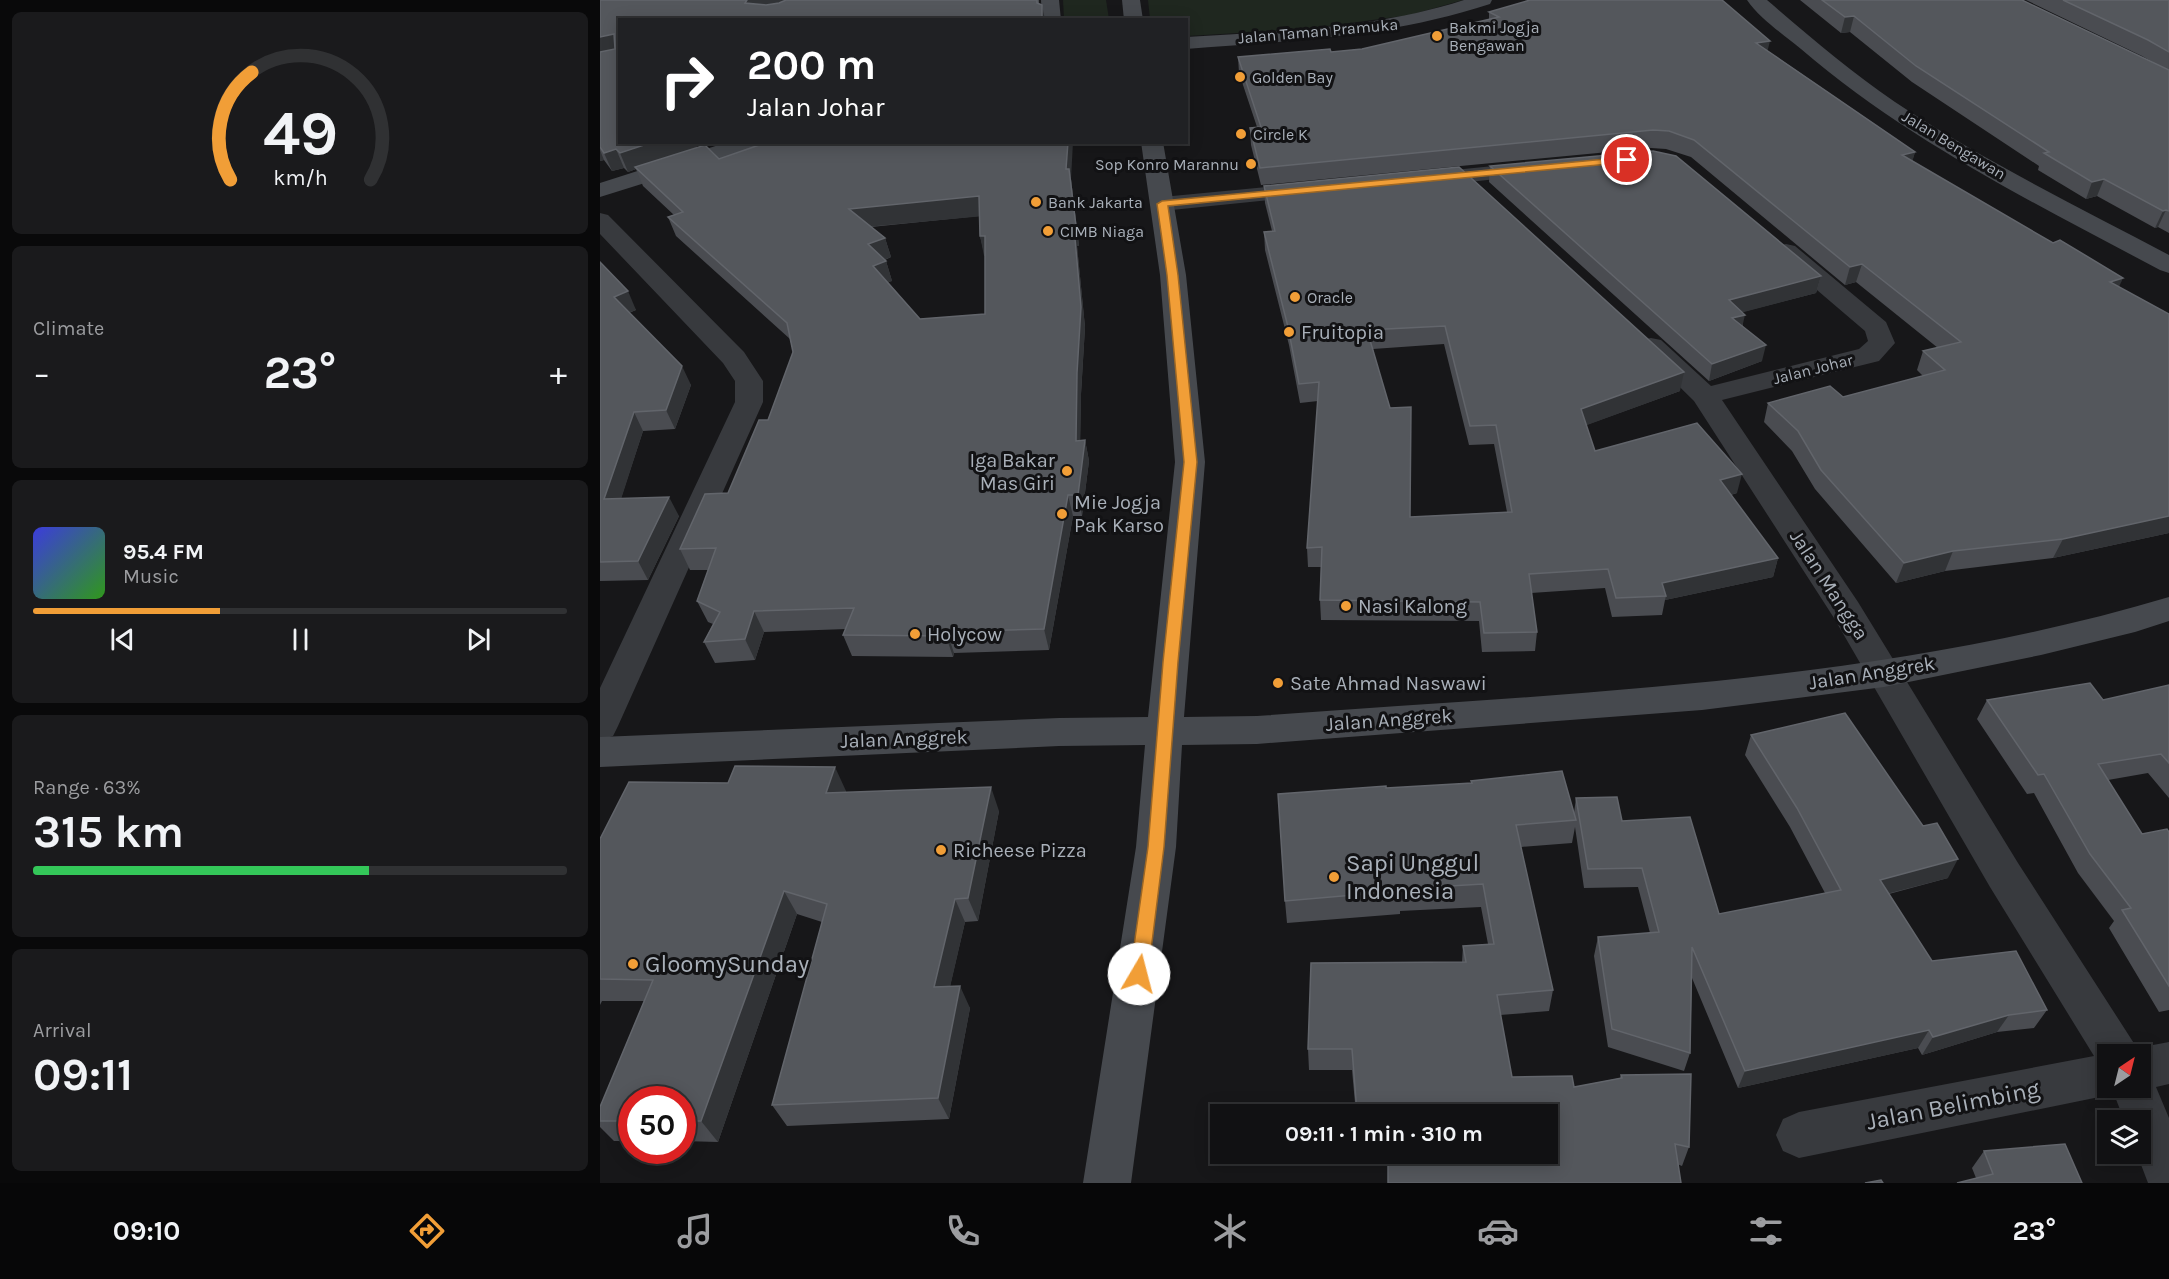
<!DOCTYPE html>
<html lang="en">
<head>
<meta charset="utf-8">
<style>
	:root { --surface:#111113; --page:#1a1a1c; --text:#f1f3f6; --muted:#9c9da0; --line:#303133; --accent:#f19e37 }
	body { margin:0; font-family:Karla,sans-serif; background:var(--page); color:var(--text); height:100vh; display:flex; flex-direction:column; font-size:22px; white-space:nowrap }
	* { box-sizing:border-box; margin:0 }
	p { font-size:20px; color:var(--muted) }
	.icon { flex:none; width:33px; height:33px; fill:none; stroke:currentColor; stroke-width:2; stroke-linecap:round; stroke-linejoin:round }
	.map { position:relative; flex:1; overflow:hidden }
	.panel { display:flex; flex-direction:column; gap:12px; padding:12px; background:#09090a; width:600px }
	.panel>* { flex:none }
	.guide { position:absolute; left:18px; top:18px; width:570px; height:126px; border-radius:0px; box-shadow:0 3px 15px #0003,0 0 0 2px var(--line); background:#202124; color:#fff; overflow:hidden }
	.needle { width:39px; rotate:35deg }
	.buttons { position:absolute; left:1497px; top:1044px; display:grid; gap:12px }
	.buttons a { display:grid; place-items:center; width:54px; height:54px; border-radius:0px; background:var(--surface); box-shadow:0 3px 15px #0003,0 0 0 2px var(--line); font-size:30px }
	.speed { position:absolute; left:18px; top:1086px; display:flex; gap:12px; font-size:30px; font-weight:700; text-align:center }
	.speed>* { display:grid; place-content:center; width:78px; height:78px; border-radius:50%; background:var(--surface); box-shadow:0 3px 15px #0003,0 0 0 2px var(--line); line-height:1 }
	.speed .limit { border:9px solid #d22; background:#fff; color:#111 }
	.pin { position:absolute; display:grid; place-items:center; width:51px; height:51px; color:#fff; margin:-26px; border:3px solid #fff; border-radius:50%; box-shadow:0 2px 6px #0007 }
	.me { position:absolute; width:66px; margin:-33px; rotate:8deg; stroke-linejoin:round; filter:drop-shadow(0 0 4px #0008) }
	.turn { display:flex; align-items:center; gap:21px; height:126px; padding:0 30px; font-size:27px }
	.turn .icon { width:78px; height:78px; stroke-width:2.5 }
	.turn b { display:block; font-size:42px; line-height:51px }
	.big { font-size:45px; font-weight:700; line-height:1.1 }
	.panel .card { flex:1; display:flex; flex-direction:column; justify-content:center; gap:9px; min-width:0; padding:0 21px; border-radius:9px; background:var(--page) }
	.panel .dial { align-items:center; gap:0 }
	.dial svg { height:156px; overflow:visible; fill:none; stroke:var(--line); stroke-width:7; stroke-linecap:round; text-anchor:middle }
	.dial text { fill:var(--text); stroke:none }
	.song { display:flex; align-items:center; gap:18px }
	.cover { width:72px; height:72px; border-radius:9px; background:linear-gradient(135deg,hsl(240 70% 55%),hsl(110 70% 35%)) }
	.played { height:6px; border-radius:3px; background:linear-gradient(90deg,var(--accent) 35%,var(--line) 35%) }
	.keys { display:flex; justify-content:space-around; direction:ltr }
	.heat { display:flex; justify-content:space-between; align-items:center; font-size:33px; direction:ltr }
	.charge { height:9px; border-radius:4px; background:linear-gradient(90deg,#34c759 63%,var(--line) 0) }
	.trip { position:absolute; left:610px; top:1104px; width:348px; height:60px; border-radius:0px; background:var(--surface); box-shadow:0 3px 15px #0003,0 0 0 2px var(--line); font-weight:700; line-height:60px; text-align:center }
	.tabs { display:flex; height:96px; justify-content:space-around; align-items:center; background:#070708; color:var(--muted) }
	.tabs .icon { width:42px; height:42px }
	.tabs .active { color:var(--accent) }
	.tabs b { font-size:27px; color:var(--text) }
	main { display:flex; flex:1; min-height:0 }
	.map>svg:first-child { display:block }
	.green { fill:#1f271f }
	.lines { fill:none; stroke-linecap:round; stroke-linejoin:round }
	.street { fill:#383a3e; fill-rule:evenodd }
	.secondary { fill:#46494e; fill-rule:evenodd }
	.wall { fill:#4a4c51; fill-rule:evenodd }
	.shaded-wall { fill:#313336 }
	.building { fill:#54575c; stroke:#62656b; stroke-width:1.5; fill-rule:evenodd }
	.route { fill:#f19e37; stroke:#9d6724; stroke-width:1.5 }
	.poi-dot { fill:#f19e37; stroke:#121214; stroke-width:2 }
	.labels { text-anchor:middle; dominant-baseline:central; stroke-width:6; stroke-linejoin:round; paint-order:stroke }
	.far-poi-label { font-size:16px; fill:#a9b0b9; stroke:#121214; text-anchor:start }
	.far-street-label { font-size:16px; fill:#a9b0b9; stroke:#121214 }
	.poi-label { font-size:20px; fill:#a9b0b9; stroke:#121214; text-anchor:start }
	.street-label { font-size:20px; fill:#a9b0b9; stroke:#121214 }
	.near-poi-label { font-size:24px; fill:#a9b0b9; stroke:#121214; text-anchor:start }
	.near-street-label { font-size:24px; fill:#a9b0b9; stroke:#121214 }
</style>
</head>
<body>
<main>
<section class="panel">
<div class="card dial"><svg viewBox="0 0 100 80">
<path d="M14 69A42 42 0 1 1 86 69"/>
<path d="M14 69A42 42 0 0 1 25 14" stroke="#f19e37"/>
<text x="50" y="56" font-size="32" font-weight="700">49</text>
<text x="50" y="72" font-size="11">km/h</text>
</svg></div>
<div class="card"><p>Climate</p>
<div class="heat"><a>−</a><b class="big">23°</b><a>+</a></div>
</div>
<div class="card">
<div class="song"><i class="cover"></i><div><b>95.4 FM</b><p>Music</p></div></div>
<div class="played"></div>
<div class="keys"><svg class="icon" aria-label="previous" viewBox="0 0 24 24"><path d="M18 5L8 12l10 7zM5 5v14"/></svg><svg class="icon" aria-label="pause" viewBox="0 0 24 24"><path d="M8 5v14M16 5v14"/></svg><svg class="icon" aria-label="next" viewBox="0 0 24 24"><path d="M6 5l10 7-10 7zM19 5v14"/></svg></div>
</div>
<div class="card"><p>Range · 63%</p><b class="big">315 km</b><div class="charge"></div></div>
<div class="card"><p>Arrival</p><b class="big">09:11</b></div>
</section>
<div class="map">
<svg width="1569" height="1183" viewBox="0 0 1569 1183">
	<rect width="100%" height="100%" fill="#171719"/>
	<g class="green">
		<polygon points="463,0 506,0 509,19 464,19"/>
		<polygon points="548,0 863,0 810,15 705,29 587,36 586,20 550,19"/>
	</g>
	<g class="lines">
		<g class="street">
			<polygon points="934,162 942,164 945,169 942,174 824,187 816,185 813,180 816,175 824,173"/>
			<polygon points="710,183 718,185 722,190 718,195 562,211 554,209 550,204 554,199 562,197"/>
			<polygon points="0,213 8,215 144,352 163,381 163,402 18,726 13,736 0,740 0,688 135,402 135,381 123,363 0,234"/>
			<path d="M1186,244L1195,246L1286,322L1295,343L1279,361L1122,400L1258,602L1418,863L1537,1048L1569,1042V1084L1556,1087L1569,1118V1183H1548L1537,1154H1540V1120H1524L1514,1094L1199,1158L1183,1151L1176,1135L1183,1119L1199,1112L1494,1056L1390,887L1234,618L1094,401L1038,346L1041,340L1051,338L1061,340L1111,386L1259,349L1268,341L1265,331L1177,256L1174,251L1177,246ZM1508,1054H1540V1088H1508Z"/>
		</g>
		<g class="secondary">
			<polygon points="441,0 459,0 461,20 442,20"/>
			<polygon points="522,0 540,0 543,20 524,20"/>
			<path d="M864,0H892L890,4C789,37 691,41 586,49V37C680,31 774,29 864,0Z"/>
			<path d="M1147,0H1167C1209,36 1250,71 1295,102C1382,160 1477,206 1569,255V273L1560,270C1436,204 1308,141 1201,49C1183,34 1160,19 1147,0Z"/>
			<polygon points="128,142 163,142 160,147 0,197 0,183"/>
			<path d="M541,142H563L586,275L605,462L584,717L657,716C962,693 1274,685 1569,597V621L1535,632L1441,655L1284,687L1102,710L657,744L582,745L576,847L531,1183H483L536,847L545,745L459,746L0,767V737L459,718L548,717L575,462L560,275Z"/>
		</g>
	</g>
	<g class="wall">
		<path d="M0,0H439V4L442,5L445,20H20V142H95L97,148L119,159L471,179L479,246H477L485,327L481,394L480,440H485L489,461L482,516H473L449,650L354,653L353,657L252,656L243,635L246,629L164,632L155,660L115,663L104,642L113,624L108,622L97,601L108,570H90L80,549L128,493L168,420L193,352L190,339L76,236L68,217L74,215L43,186L36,169L28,172L24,168L12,171L4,160L0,161ZM379,216L380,236L385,256V314L320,319L288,282L292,281L286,261L285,260L291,257L285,238L271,227Z"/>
		<polygon points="1200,0 1422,0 1556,64 1542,56 1426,0 1569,0 1569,233 1558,227 1555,228 1497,196 1486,199 1438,170 1439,166 1312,82 1250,32 1241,33"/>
		<polygon points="889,12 1168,51 1315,152 1312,161 1519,287 1569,533 1453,558 1345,571 1296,583 1215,489 1192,451 1164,422 1168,403 1243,397 1323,376 1317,370 1323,351 1338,348 1256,282 1245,285 1091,157 1066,149 1051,148 661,185 651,145 650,128 657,127 639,73 638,57 731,52 762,49 889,20"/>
		<polygon points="890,166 1221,276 1216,293 1142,312 1143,327 1162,361 1109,381 889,182"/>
		<path d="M664,186L1080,391L986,425L995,451L1137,493L1131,495L1178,558L1173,577L1065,600L1062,615L1012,617L1005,588L931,593L937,632L935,651L882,652L879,621L721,620L720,600L721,567H708L707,548L718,401L700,403L689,345L665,250L664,232L672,231L665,203ZM844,344L869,445L894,444L907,512L810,517L773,349Z"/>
		<polygon points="0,262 36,310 29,313 91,385 75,429 43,431 21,498 79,516 48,580 0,581"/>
		<polygon points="1569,685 1569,798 1548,773 1508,780 1542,834 1569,832 1569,1010 1559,1012 1509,928 1514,921 1478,873 1434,793 1427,794 1377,719 1387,700 1503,700"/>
		<polygon points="1151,735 1348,878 1289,894 1332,961 1447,1010 1434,1028 1397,1032 1322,1055 1318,1048 1138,1088 1092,978 1090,1053 1084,1071 1008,1047 994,956 998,937 1050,933 1038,887 984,888 975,827 972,843 921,847 953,990 949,1011 900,1015 912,1077 974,1087 1020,1078 1021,1075 1089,1147 1082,1166 948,1114 756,1114 752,1070 709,1070 708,1049 862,962 863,946 888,944 881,907 800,911 800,914 687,923 685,901 786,788 974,813 976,798 1022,821 1119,914 1225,893 1190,827 1145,755"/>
		<polygon points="246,791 246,792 399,811 378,921 365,922 350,986 370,1008 349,1119 187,1126 172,1105 222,922 197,914 118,1142 82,1141 82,1100 32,1100 32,1141 14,1141 0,1127 0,1107 44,1001 2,1001 0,1005 0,839"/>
		<polygon points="1384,1151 1482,1183 1376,1178 1372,1168"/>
	</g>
	<g class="shaded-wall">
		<polygon points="147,0 189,0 154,14 145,3"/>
		<polygon points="442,5 445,20 442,20"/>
		<polygon points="1254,16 1250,32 1241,33 1245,17"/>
		<polygon points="14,34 20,47 0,56 0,37"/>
		<polygon points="1170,41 1166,57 1156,43"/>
		<polygon points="53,142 95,142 97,149 35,167 36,169 28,172 20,153"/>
		<polygon points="468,142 473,142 471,179 479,246 477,246 485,327 481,394 480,461 476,441 474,227 466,169"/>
		<polygon points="16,149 24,168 12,171 4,153"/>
		<polygon points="0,150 4,160 0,161"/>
		<polygon points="1315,152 1310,170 1302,155"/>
		<polygon points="1504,179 1497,196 1486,199 1492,182"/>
		<polygon points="379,196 384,216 255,228 249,209"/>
		<polygon points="1566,210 1558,227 1555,228 1563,211"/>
		<polygon points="380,236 385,236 389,255 384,256"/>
		<polygon points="285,238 291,257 274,264 268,244"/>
		<polygon points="286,261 292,281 279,285 273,266"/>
		<polygon points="1262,264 1256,282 1245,285 1250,267"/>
		<polygon points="1221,276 1216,293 1125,317 1129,300"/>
		<polygon points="1523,278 1515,296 1510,282"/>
		<polygon points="28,291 36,310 22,315 14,297"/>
		<polygon points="1145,315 1141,332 1132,318"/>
		<polygon points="1166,345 1162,361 1109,381 1112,364"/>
		<polygon points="82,366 91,385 75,429 66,410"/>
		<polygon points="1084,372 1080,391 979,428 981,409"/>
		<polygon points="34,412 43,431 15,518 4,499"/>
		<polygon points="485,440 489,461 482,516 478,495"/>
		<polygon points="1142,474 1137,493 1116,499 1120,480"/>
		<polygon points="468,495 473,516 449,650 444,629"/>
		<polygon points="69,497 79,516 48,580 38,561"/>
		<polygon points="1569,516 1569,533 1453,558 1463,539"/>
		<polygon points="1353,551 1345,571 1296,583 1304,563"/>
		<polygon points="1178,558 1173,577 1065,600 1066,596 1062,583"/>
		<polygon points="154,611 164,632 155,660 145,639"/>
		<polygon points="347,632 354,653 353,657 346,636"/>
		<polygon points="235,767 246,791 237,816 226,793"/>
		<polygon points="391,787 399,811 378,921 368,898"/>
		<polygon points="1358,859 1348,878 1271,898 1280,880"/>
		<polygon points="184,891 197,914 118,1142 101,1121"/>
		<polygon points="355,899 365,922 345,1009 334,987"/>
		<polygon points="360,986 370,1008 349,1119 338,1098"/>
		<polygon points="1409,1015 1397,1032 1322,1055 1333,1037"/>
		<polygon points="1329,1030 1318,1048 1138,1088 1145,1071"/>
	</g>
	<g class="building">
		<polygon points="0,0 147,0 145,3 166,5 179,3 186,0 437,0 437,3 442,5 442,20 20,20 20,142 53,142 20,153 16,149 4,153 0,147 0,52 15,49 14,34 0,37"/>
		<polygon points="930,0 1122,0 1170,41 1156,43 1315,152 1302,155 1453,243 1460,240 1523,278 1510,282 1569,314 1569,516 1463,539 1353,551 1304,563 1221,470 1198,431 1168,403 1230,386 1243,397 1345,370 1323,351 1361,342 1262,264 1250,267 1094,140 1069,131 1053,130 660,168 650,128 661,127 638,57 730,49 731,52 762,49 899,17 889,12"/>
		<polygon points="1222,0 1422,0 1569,70 1569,211 1566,210 1563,211 1504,179 1492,182 1444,153 1449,152 1316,66 1254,16 1245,17"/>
		<polygon points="1463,0 1569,0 1569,52 1548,40"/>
		<path d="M168,142H468L466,169H469L476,226L474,227L481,307L477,373L476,441L485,440L478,495H468L444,629L347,632L346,636L243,635L254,608L154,611L145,639L104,642L120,612L97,601L116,548L80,549L105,494L128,493L159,420H168L193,352L187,323L68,217L83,212L35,167L105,145L119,159ZM379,196L380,236H385V314L320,319L273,266L286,261L268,244L285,238L249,209Z"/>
		<polygon points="1053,151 1076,156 1221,276 1129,300 1145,315 1132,318 1166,345 1112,364 890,166"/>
		<path d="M859,167L1084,372L981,409L995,451L1097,423L1142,474L1120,480L1178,558L1062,583L1066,596L1016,598L1008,569L929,574L937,632L884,633L880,602L720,600L722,547L707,548L719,382L699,384L688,327L664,232L675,231L664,186ZM845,326L870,426L896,425L912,512L810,517L811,407L790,408L767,330Z"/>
		<polygon points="0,262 28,291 14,297 82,366 66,410 34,412 4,499 69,497 38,561 0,562"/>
		<polygon points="1490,683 1503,700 1569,685 1569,763 1561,754 1498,764 1542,834 1567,829 1569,832 1569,986 1522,910 1531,908 1490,854 1444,774 1438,775 1387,700"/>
		<polygon points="1245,713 1323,826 1337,823 1358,859 1280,880 1332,961 1416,951 1447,1010 1409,1015 1333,1037 1329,1030 1145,1071 1092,947 1090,1053 1012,1029 998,937 1059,932 1042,868 988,869 976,798 1017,797 1022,821 1090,817 1119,914 1241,890 1197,808 1151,735"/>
		<polygon points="135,766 235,767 226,793 391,787 368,898 355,899 334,987 360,986 338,1098 172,1105 227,904 184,891 101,1121 82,1121 82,1100 32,1100 32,1121 0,1121 0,1107 53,980 0,979 0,839 29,782 128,783"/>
		<polygon points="962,771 976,820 916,825 953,990 897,995 912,1077 972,1076 974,1087 1022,1078 1021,1075 1091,1074 1089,1147 1075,1144 1081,1183 788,1183 788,1154 948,1154 948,1114 788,1114 788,1111 757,1113 752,1049 708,1049 711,963 866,962 863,946 894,944 883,884 800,889 800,891 685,901 678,794 786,786 786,788 872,783 871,781"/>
		<polygon points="1465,1144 1482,1183 1357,1183 1393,1174 1384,1151"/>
		<polygon points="1281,1180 1283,1183 1265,1183"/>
	</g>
	<polygon class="route" points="1027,157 1030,158 1030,162 568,206 578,275 597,462 578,662 564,847 548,974 545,980 539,982 533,980 530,974 548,847 563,662 584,462 567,275 557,204 562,201"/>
	<g class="poi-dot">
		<circle cx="837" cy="36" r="6"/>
		<circle cx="640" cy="77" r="6"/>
		<circle cx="641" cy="134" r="6"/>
		<circle cx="651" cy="164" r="6"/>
		<circle cx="436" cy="202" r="6"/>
		<circle cx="448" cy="231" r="6"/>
		<circle cx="695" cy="297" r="6"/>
		<circle cx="689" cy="332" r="6"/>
		<circle cx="467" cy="471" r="6"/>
		<circle cx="462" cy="514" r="6"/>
		<circle cx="746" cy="606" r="6"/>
		<circle cx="315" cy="634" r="6"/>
		<circle cx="678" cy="683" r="6"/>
		<circle cx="341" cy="850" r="6"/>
		<circle cx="734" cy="877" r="6"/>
		<circle cx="33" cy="964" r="6"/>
	</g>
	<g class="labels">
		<g class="far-poi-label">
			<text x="849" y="27">Bakmi Jogja<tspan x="849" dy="18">Bengawan</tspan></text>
			<text x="652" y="77">Golden Bay</text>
			<text x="653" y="134">Circle K</text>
			<text x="639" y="164" text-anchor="end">Sop Konro Marannu</text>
			<text x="448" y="202">Bank Jakarta</text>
			<text x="460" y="231">CIMB Niaga</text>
			<text x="707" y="297">Oracle</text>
		</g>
		<g class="far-street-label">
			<text transform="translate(718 31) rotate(-5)">Jalan Taman Pramuka</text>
			<text transform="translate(1354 145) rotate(31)">Jalan Bengawan</text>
			<text transform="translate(1213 369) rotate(-14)">Jalan Johar</text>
		</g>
		<g class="poi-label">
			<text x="701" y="332">Fruitopia</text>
			<text x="455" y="460" text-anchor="end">Iga Bakar<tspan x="455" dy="23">Mas Giri</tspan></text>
			<text x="474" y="502">Mie Jogja<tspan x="474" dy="23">Pak Karso</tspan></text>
			<text x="758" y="606">Nasi Kalong</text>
			<text x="327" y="634">Holycow</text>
			<text x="690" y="683">Sate Ahmad Naswawi</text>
			<text x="353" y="850">Richeese Pizza</text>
		</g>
		<g class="street-label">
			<text transform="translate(1229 585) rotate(57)">Jalan Mangga</text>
			<text transform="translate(1272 673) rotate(-9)">Jalan Anggrek</text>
			<text transform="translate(789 720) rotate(-4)">Jalan Anggrek</text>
			<text transform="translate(304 739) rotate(-2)">Jalan Anggrek</text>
		</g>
		<g class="near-poi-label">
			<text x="746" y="863">Sapi Unggul<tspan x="746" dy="28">Indonesia</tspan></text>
			<text x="45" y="964">GloomySunday</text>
		</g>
		<g class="near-street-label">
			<text transform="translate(1353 1105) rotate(-11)">Jalan Belimbing</text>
		</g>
	</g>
</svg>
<div class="buttons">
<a><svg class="needle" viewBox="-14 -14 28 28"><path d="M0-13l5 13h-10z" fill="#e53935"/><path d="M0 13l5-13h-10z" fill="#9c9da0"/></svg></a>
<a><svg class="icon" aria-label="layers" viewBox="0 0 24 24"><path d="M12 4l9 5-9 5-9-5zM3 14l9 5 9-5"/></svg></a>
</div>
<div class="speed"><div class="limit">50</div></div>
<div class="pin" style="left:1027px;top:160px;background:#d93025"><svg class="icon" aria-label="arrive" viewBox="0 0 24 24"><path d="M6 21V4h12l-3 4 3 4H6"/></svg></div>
<svg class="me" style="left:539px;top:974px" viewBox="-20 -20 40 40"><circle r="19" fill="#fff"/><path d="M0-13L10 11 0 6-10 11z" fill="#f19e37"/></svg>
<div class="trip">09:11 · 1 min · 310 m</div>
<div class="guide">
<div class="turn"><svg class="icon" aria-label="right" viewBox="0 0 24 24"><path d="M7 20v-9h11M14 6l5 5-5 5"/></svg><div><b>200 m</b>Jalan Johar</div></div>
</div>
</div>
</main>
<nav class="tabs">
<b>09:10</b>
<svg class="icon active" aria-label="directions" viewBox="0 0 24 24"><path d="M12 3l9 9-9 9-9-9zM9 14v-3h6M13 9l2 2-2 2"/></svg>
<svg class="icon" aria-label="music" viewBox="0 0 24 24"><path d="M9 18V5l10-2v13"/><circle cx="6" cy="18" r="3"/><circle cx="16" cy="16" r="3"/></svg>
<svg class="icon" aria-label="phone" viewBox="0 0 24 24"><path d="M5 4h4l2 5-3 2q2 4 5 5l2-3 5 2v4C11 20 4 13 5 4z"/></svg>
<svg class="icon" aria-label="climate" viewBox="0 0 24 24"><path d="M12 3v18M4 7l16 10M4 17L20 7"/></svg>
<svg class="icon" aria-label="car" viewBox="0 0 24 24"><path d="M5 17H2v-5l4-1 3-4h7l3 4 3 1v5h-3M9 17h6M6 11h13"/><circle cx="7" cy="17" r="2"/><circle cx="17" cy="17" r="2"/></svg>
<svg class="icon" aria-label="filters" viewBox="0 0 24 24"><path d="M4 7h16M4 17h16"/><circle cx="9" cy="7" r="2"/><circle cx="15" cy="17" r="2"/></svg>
<b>23°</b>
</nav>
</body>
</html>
